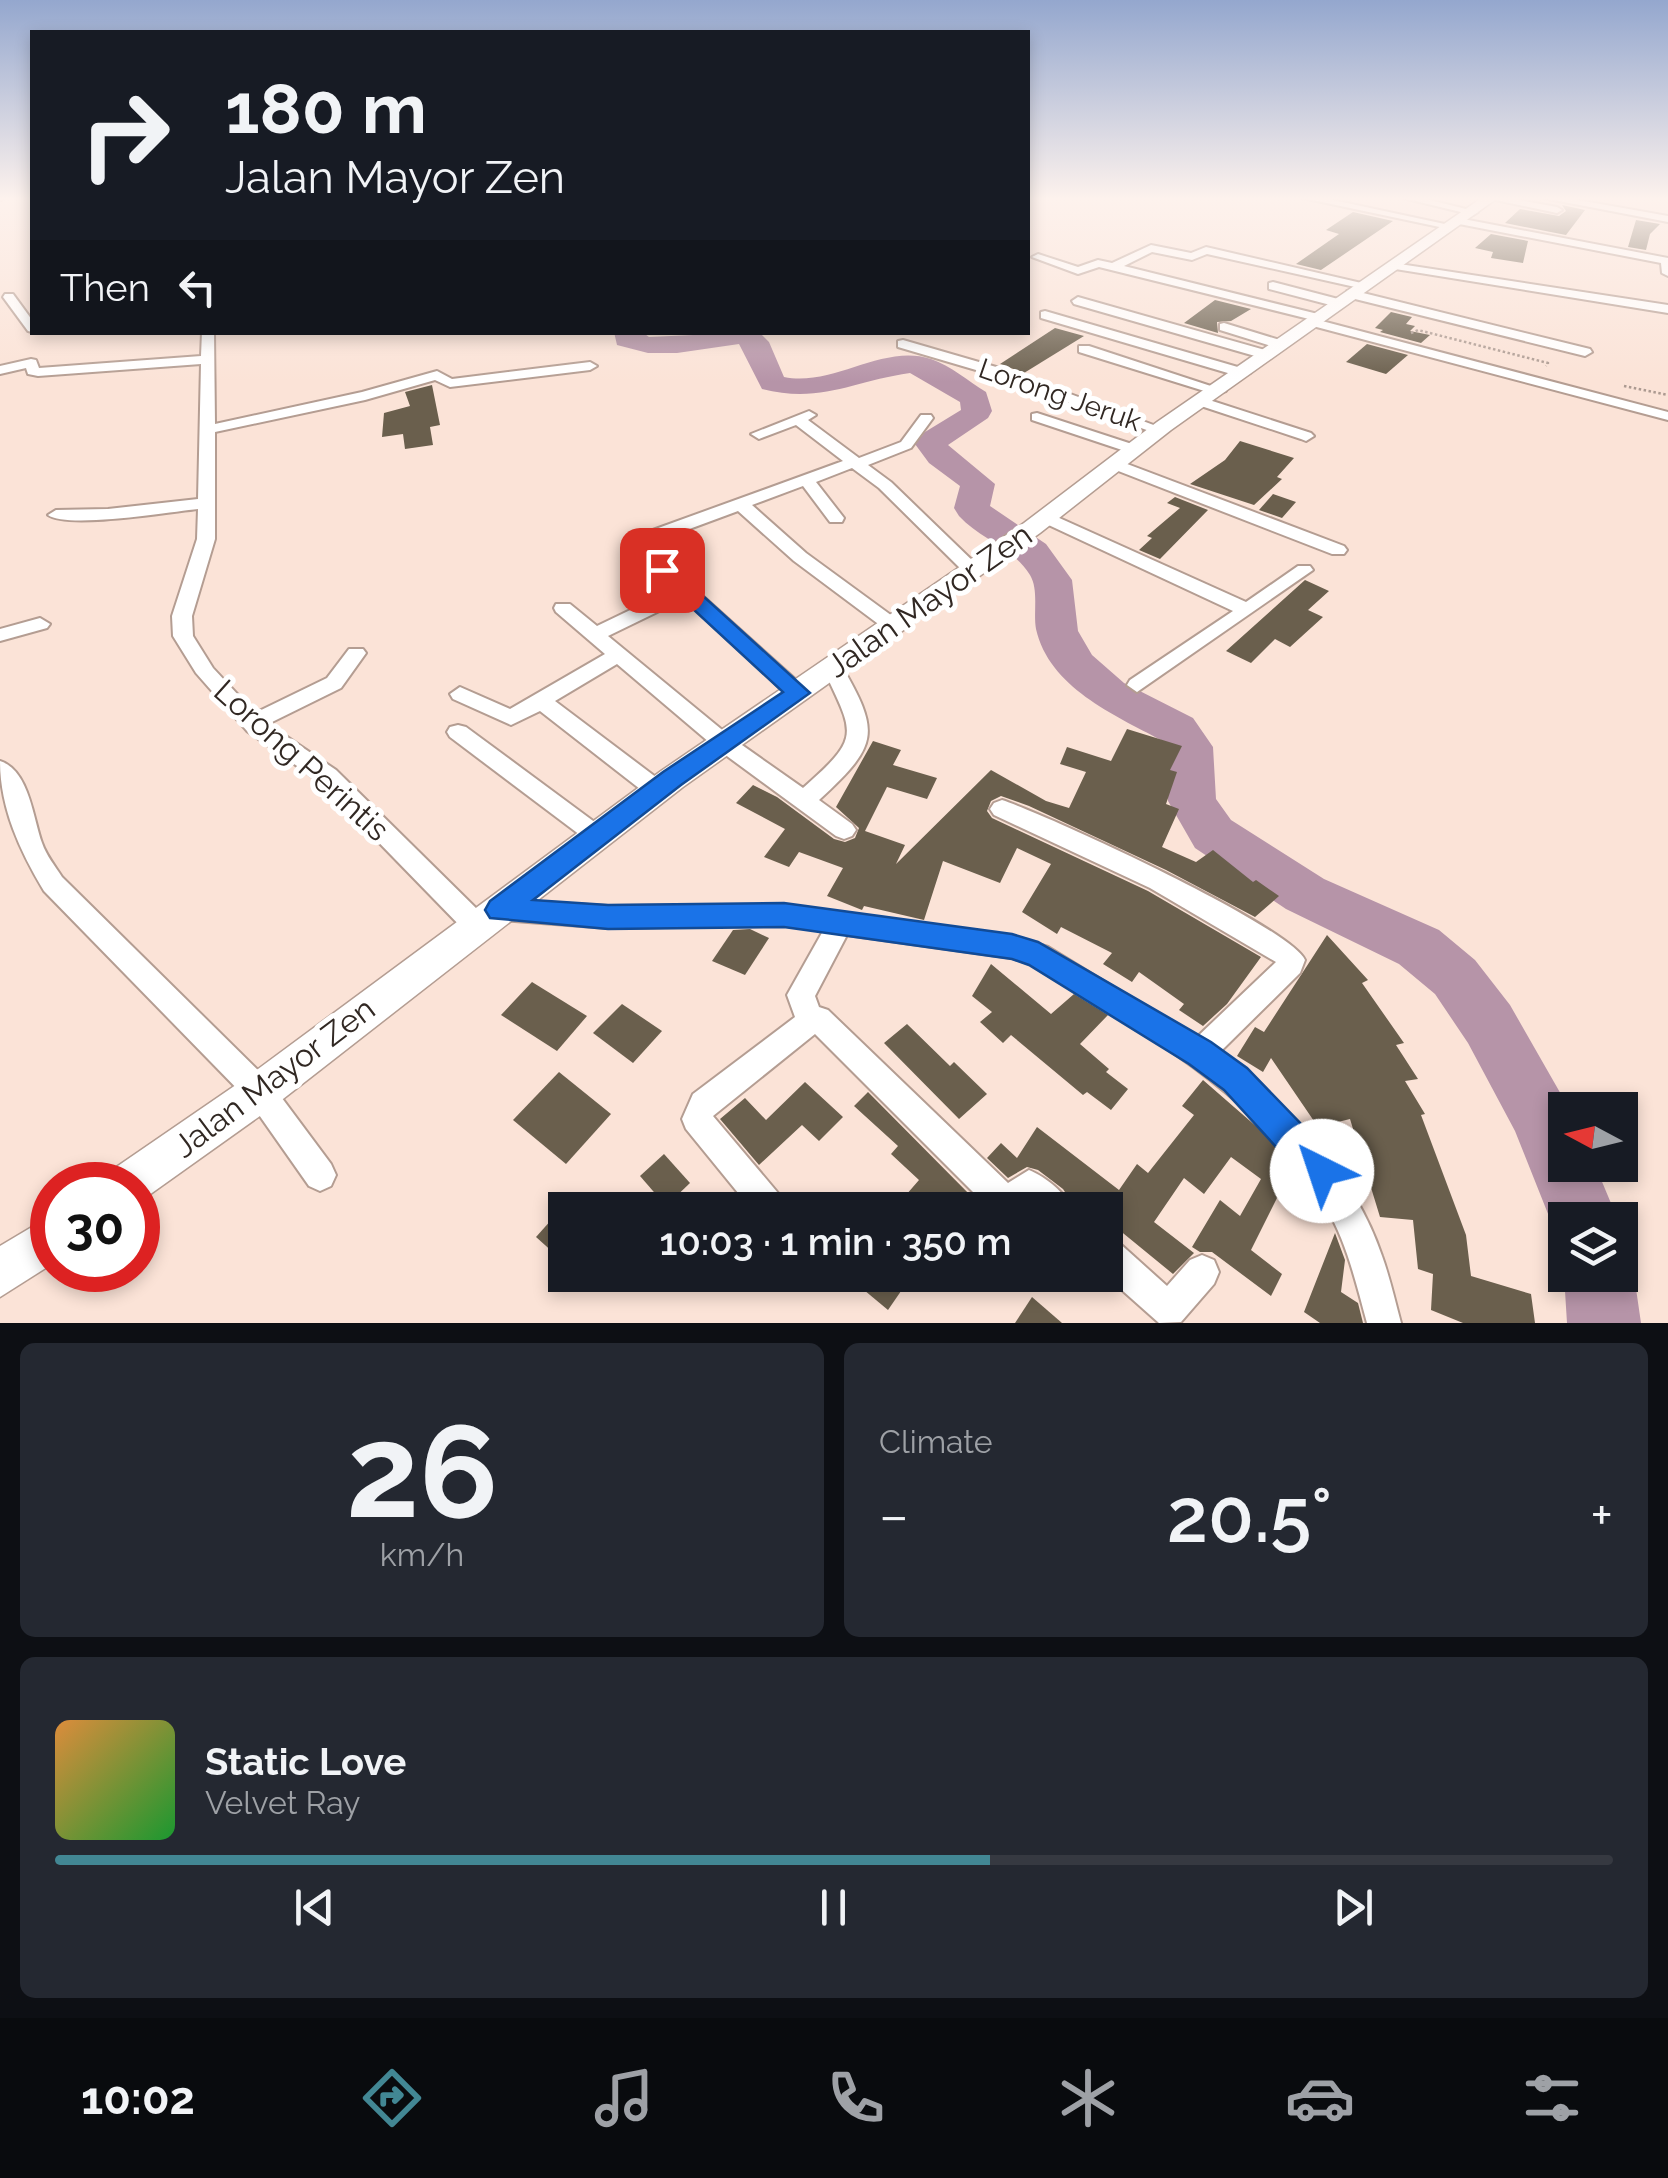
<!DOCTYPE html>
<html lang="en">
<head>
<meta charset="utf-8">
<style>
	:root { --surface:#171b24; --page:#242831; --text:#f1f3f6; --muted:#9ea1a6; --line:#363941; --accent:#428794 }
	body { margin:0; font-family:Raleway,sans-serif; background:var(--page); color:var(--text); height:100vh; display:flex; flex-direction:column; font-size:38px; white-space:nowrap }
	* { box-sizing:border-box; margin:0 }
	p { font-size:32px; color:var(--muted) }
	.icon { flex:none; width:55px; height:55px; fill:none; stroke:currentColor; stroke-width:2; stroke-linecap:round; stroke-linejoin:round }
	.map { position:relative; height:1323px; overflow:hidden }
	.drawer { display:flex; flex-direction:column; gap:20px; padding:20px; background:#0d0f14; flex:1 }
	.drawer>* { flex:none }
	.hud { position:absolute; left:30px; top:30px; width:1000px; height:305px; border-radius:0px; box-shadow:0 5px 15px #0003; background:#171b24; color:var(--text); overflow:hidden }
	.needle { width:65px; rotate:277deg }
	.tools { position:absolute; left:1548px; top:1092px; display:grid; gap:20px }
	.tools a { display:grid; place-items:center; width:90px; height:90px; border-radius:0px; background:var(--surface); box-shadow:0 5px 15px #0003; font-size:50px }
	.speed { position:absolute; left:30px; top:1162px; display:flex; gap:20px; font-size:50px; font-weight:700; text-align:center }
	.speed>* { display:grid; place-content:center; width:130px; height:130px; border-radius:50%; background:var(--surface); box-shadow:0 5px 15px #0003; line-height:1 }
	.speed .limit { border:15px solid #d22; background:#fff; color:#111 }
	.pin { position:absolute; display:grid; place-items:center; width:85px; height:85px; color:#fff; margin:-42px; border-radius:20px; box-shadow:0 5px 15px #0006 }
	.me { position:absolute; width:110px; margin:-55px; rotate:319deg; stroke-linejoin:round; filter:drop-shadow(0 0 8px #0008) }
	.turn { display:flex; align-items:center; gap:35px; height:210px; padding:0 30px; font-size:45px }
	.turn .icon { width:130px; height:130px; stroke-width:2.5 }
	.turn b { display:block; font-size:70px; line-height:85px }
	.then { display:flex; align-items:center; height:95px; padding:0 30px; background:#0003; gap:20px; font-size:38px }
	.big { font-size:75px; font-weight:600; line-height:1.1 }
	.drawer .card { flex:1; display:flex; flex-direction:column; justify-content:center; gap:15px; min-width:0; padding:0 35px; border-radius:15px; background:var(--page) }
	.drawer .dial { align-items:center; gap:0 }
	.dial b { font-size:130px; line-height:1 }
	.song { display:flex; align-items:center; gap:30px }
	.cover { width:120px; height:120px; border-radius:15px; background:linear-gradient(135deg,hsl(30 70% 55%),hsl(130 70% 35%)) }
	.played { height:10px; border-radius:5px; background:linear-gradient(90deg,var(--accent) 60%,var(--line) 60%) }
	.keys { display:flex; justify-content:space-around; direction:ltr }
	.heat { display:flex; justify-content:space-between; align-items:center; font-size:55px; direction:ltr }
	.drawer .tiles { flex:1; display:grid; gap:20px; grid-template-columns:1fr 1fr }
	.card:last-child { grid-column:span 2 }
	.trip { position:absolute; left:548px; top:1192px; width:575px; height:100px; border-radius:0px; background:var(--surface); box-shadow:0 5px 15px #0003; font-weight:600; line-height:100px; text-align:center }
	.menu { display:flex; height:160px; justify-content:space-around; align-items:center; background:#090b0e; color:var(--muted) }
	.menu .icon { width:70px; height:70px }
	.menu .current { color:var(--accent) }
	.menu b { font-size:45px; color:var(--text) }
	.map>svg:first-child { display:block }
	.lines { fill:none; stroke-linecap:round; stroke-linejoin:round }
	.river { fill:#b694a8; fill-rule:evenodd }
	.building { fill:#6a5f4d }
	.street-casing { stroke:#b49d92; stroke-width:4 }
	.secondary-casing { stroke:#b49d92; stroke-width:3 }
	.path { stroke:#ac9a91; stroke-width:2.5; stroke-dasharray:2.5 2.5; stroke-linecap:butt }
	.street { fill:#fff; fill-rule:evenodd }
	.secondary { fill:#fff; fill-rule:evenodd }
	.route { fill:#1a73e8; stroke:#114b97; stroke-width:2.5 }
	.labels { text-anchor:middle; dominant-baseline:central; stroke-width:10; stroke-linejoin:round; paint-order:stroke }
	.far-street-label { font-size:28px; fill:#312823; stroke:#fff }
	.street-label { font-size:32px; fill:#312823; stroke:#fff }
</style>
</head>
<body>
<div class="map">
<svg width="1668" height="1323" viewBox="0 0 1668 1323">
	<rect width="100%" height="100%" fill="#fbe3d7"/>
	<g class="lines">
		<g class="river">
			<path d="M614,332H642L649,337L759,332L769,342L784,377C834,387 883,343 931,359C951,366 968,381 986,392L992,411L988,418L948,445L995,484L990,506L1046,544L1072,580L1078,631L1092,655L1124,683L1193,718L1213,747L1216,799L1231,820L1324,879L1439,930L1475,960L1510,1005L1570,1110H1565V1165H1595L1618,1220H1565V1246L1560,1244L1515,1131L1468,1043L1435,994L1399,964L1286,909L1195,848L1168,801L1167,749L1161,740C1114,715 1049,687 1036,629C1033,612 1039,590 1030,575C1014,548 980,539 959,516L954,508L960,486L929,463L915,444L925,432L961,410L960,402L910,373C853,381 821,404 762,389L739,344L677,353H648L617,345Z"/>
			<polygon points="1620,1248 1634,1275 1641,1323 1567,1323 1564,1275 1565,1271 1565,1275 1620,1275"/>
		</g>
	</g>
	<g class="building">
		<polygon points="1562,205 1585,210 1566,235 1505,223 1520,209 1559,216 1566,211"/>
		<polygon points="1353,212 1393,221 1321,270 1296,264 1339,234 1326,230"/>
		<polygon points="1636,220 1660,224 1650,234 1646,250 1628,247"/>
		<polygon points="1491,234 1528,241 1523,263 1491,258 1493,252 1475,248"/>
		<polygon points="1215,300 1251,309 1231,321 1217,322 1218,333 1184,323"/>
		<polygon points="1391,312 1412,317 1406,324 1415,326 1410,331 1430,335 1421,343 1380,332 1383,330 1375,328"/>
		<polygon points="1055,328 1084,336 1024,373 1000,364"/>
		<polygon points="1367,344 1408,355 1386,374 1346,362"/>
		<polygon points="432,385 440,425 430,427 433,445 405,449 403,434 382,437 384,413 410,406 405,392"/>
		<polygon points="1240,441 1294,458 1277,477 1282,479 1254,505 1190,484 1225,460"/>
		<polygon points="1273,494 1296,502 1282,518 1259,510"/>
		<polygon points="1175,497 1208,510 1160,559 1139,550 1152,538 1147,536 1180,508 1167,503"/>
		<polygon points="1305,580 1329,591 1308,610 1323,617 1290,647 1275,639 1251,663 1226,651"/>
		<polygon points="1127,729 1182,746 1170,770 1177,772 1166,804 1179,809 1162,847 1196,862 1213,850 1253,882 1256,880 1279,896 1255,917 1166,870 1029,806 1001,796 991,801 987,811 992,818 1148,891 1261,957 1227,1004 1203,1026 1179,1010 1184,1004 1139,972 1132,982 1103,964 1112,953 1061,927 1057,934 1022,912 1051,864 1017,848 1000,883 943,861 924,920 864,906 862,910 827,896 843,868 799,852 789,867 764,857 785,829 736,803 753,785 777,797 834,839 845,842 855,838 859,828 836,807 873,741 901,750 893,765 937,778 927,799 887,787 865,831 905,845 896,864 991,770 1046,801 1069,808 1086,772 1060,764 1067,747 1111,761"/>
		<polygon points="750,929 769,938 745,975 712,961 733,930"/>
		<polygon points="1327,935 1368,980 1362,983 1404,1043 1396,1045 1418,1079 1405,1081 1425,1114 1421,1115 1466,1235 1471,1276 1531,1294 1535,1323 1463,1323 1431,1310 1433,1274 1418,1269 1413,1220 1380,1217 1350,1119 1318,1127 1271,1058 1263,1072 1237,1056 1255,1027 1264,1032"/>
		<polygon points="991,964 1051,1014 1074,994 1108,1015 1080,1044 1109,1069 1106,1072 1128,1089 1111,1110 1087,1092 1083,1095 1011,1035 1003,1043 980,1022 992,1012 972,996"/>
		<polygon points="532,982 587,1016 557,1051 501,1015"/>
		<polygon points="622,1004 662,1031 633,1063 593,1033"/>
		<polygon points="907,1024 950,1066 954,1062 987,1094 959,1119 884,1043"/>
		<polygon points="559,1072 611,1114 566,1164 513,1120"/>
		<polygon points="1203,1080 1265,1134 1293,1166 1251,1250 1282,1274 1271,1296 1212,1252 1200,1252 1192,1247 1220,1200 1240,1216 1261,1179 1231,1157 1204,1194 1184,1178 1154,1222 1194,1253 1173,1274 1118,1229 1114,1236 1105,1234 1105,1210 1077,1210 1063,1189 1038,1170 1027,1167 1008,1178 987,1158 1001,1143 1017,1158 1037,1127 1119,1190 1137,1164 1148,1173 1194,1115 1182,1106"/>
		<polygon points="805,1082 843,1117 819,1141 802,1125 759,1165 720,1119 745,1098 766,1120"/>
		<polygon points="868,1092 977,1202 970,1210 893,1210 919,1180 891,1154 898,1146 854,1106"/>
		<polygon points="664,1154 690,1183 666,1206 640,1176"/>
		<polygon points="553,1218 565,1228 565,1263 536,1237"/>
		<polygon points="1335,1233 1345,1260 1341,1292 1358,1303 1363,1323 1320,1323 1304,1312"/>
		<polygon points="846,1275 912,1275 888,1310"/>
		<polygon points="1032,1297 1062,1323 1015,1323"/>
	</g>
	<g class="lines">
		<defs>
			<g id="street">
				<polygon points="0,197 6,197 1,200"/>
				<polygon points="1298,197 1319,197 1454,226 1449,229"/>
				<polygon points="1399,197 1418,197 1478,212 1473,215"/>
				<polygon points="1503,197 1557,207 1562,210 1557,213 1486,198"/>
				<polygon points="1538,197 1561,197 1668,216 1668,222"/>
				<polygon points="1458,218 1668,258 1668,276 1662,273 1661,263 1454,223 1453,221"/>
				<polygon points="1151,245 1191,253 1206,247 1370,285 1364,289 1207,254 1192,260 1152,252 1124,266 1322,315 1322,321 1668,412 1668,420 1309,325 1309,319 1099,267 1078,274 1032,257 1038,254 1078,267 1098,260 1112,263"/>
				<polygon points="1393,263 1668,305 1668,313 1389,268 1387,266"/>
				<polygon points="1273,282 1342,300 1344,303 1338,307 1269,289 1269,283"/>
				<polygon points="1351,290 1590,349 1592,352 1585,356 1347,297 1347,291"/>
				<polygon points="5,294 13,294 32,320 32,332 28,331 3,297"/>
				<polygon points="1078,297 1272,352 1274,355 1262,358 1074,304 1072,301"/>
				<polygon points="1045,311 1248,370 1250,373 1238,376 1041,318 1041,312"/>
				<polygon points="1224,323 1283,341 1285,344 1278,348 1220,330 1220,324"/>
				<path d="M202,332H214L215,424L362,392L437,371L452,379L590,362L597,366L590,370L450,387L435,380L365,400L215,432V539L192,616L193,636L213,668L255,713L327,678L349,649H363L366,653L341,688L268,724L336,770L485,917L489,925L485,933L476,936L467,933L320,782L247,731L196,673L173,636L172,616L197,539L198,509C170,512 67,529 48,515L56,510L108,509L198,499L201,364L38,376L28,374L26,368L0,374V366L31,359L36,360L39,368L201,356Z"/>
				<polygon points="903,340 1003,369 1167,430 1165,433 1155,433 993,375 898,347 898,341"/>
				<polygon points="1079,346 1089,346 1226,391 1214,394 1079,352"/>
				<polygon points="1203,398 1311,433 1314,436 1306,441 1301,439 1198,405 1198,399"/>
				<path d="M809,411L816,415L808,420L859,458L901,442L921,415H931L933,418L911,448L868,465L891,482L978,566L981,570L978,574H966L879,488L852,468L816,482L844,518L842,522H830L803,486L752,505L806,553L899,621L902,625L899,629H885L794,561L738,511L646,545L805,688L808,693L805,698H791L684,599L608,636L732,738L803,788C862,736 854,735 823,668L826,663H840C881,733 879,745 819,800L852,824L856,830L852,836L844,839L836,836L716,748L617,664L555,701L665,784L668,790L665,796H649L540,711L511,725L453,699L450,694L460,687L510,709L605,654L556,612L554,608L556,604H570L597,626L674,589L628,547L625,543L628,539L843,461L796,425L759,439L751,434Z"/>
				<polygon points="1037,413 1138,446 1141,449 1133,454 1128,452 1032,420 1032,414"/>
				<polygon points="1114,459 1344,546 1347,550 1344,554 1332,554 1108,467 1108,461"/>
				<polygon points="1046,512 1246,602 1298,566 1310,566 1313,570 1137,692 1127,685 1130,680 1233,611 1040,521 1040,513"/>
				<polygon points="40,618 50,624 47,628 0,641 0,629"/>
				<polygon points="458,725 466,727 604,829 608,835 604,841 596,844 588,841 450,737 447,732 450,727"/>
				<path d="M0,761C29,770 33,818 42,843C46,855 55,866 62,877L270,1082L331,1164L336,1175L331,1186L320,1191L309,1186L250,1102L44,891C20,851 0,808 0,761Z"/>
				<path d="M1002,800C1048,815 1289,926 1305,960L1300,973L1219,1053C1289,1108 1353,1170 1382,1256C1390,1278 1395,1301 1401,1323H1367C1356,1283 1347,1243 1326,1207C1261,1095 1138,1029 1031,964L1012,958L847,935L815,996L819,1007L828,1010L1008,1183L1029,1170C1047,1178 1065,1192 1072,1210H1032L1029,1207L1026,1210H991L815,1034L713,1116L783,1199L788,1210H752L686,1129L682,1119L693,1094L795,1017L787,995L823,931L784,925L608,928L500,920L491,917L487,910L491,903L500,900L608,906L784,905L1012,936L1048,947L1196,1038L1276,962L1150,888L994,815L990,809L994,803Z"/>
				<polygon points="1105,1237 1117,1241 1167,1286 1190,1260 1202,1255 1214,1260 1219,1272 1214,1284 1181,1322 1159,1323 1105,1275"/>
			</g>
			<g id="secondary">
				<polygon points="1483,197 1499,197 1171,430 1040,533 683,787 274,1106 142,1200 138,1202 138,1185 105,1185 112,1170 246,1078 661,771 1024,523 1157,422"/>
				<polygon points="52,1215 52,1264 0,1297 0,1246"/>
			</g>
		</defs>
		<use href="#street" class="street-casing"/>
		<use href="#secondary" class="secondary-casing"/>
		<g class="path">
			<polyline points="1411,333 1418,330 1548,363 1546,366"/>
			<polyline points="1624,386 1668,395"/>
		</g>
		<use href="#street" class="street"/>
		<use href="#secondary" class="secondary"/>
	</g>
	<linearGradient id="sky" x2="0" y2="1"><stop stop-color="#94a7ce"/><stop offset="0.52" stop-color="#fdf2ed"/><stop offset="1" stop-color="#fdf2ed" stop-opacity="0"/></linearGradient>
	<rect width="1668" height="382" fill="url(#sky)"/>
	<polygon class="route" points="662,563 669,565 810,693 681,785 533,900 608,905 784,903 1012,934 1038,942 1211,1042 1247,1068 1335,1159 1340,1171 1335,1184 1322,1189 1310,1184 1224,1090 1189,1064 1029,965 1012,959 784,927 608,929 490,918 485,910 490,901 663,772 783,692 655,574 652,570"/>
	<g class="labels">
		<g class="far-street-label">
			<text transform="translate(1060 395) rotate(19)">Lorong Jeruk</text>
		</g>
		<g class="street-label">
			<text transform="translate(929 600) rotate(-35)">Jalan Mayor Zen</text>
			<text transform="translate(302 760) rotate(42)">Lorong Perintis</text>
			<text transform="translate(274 1077) rotate(-37)">Jalan Mayor Zen</text>
		</g>
	</g>
</svg>
<div class="tools">
<a><svg class="needle" viewBox="-14 -14 28 28"><path d="M0-13l5 13h-10z" fill="#e53935"/><path d="M0 13l5-13h-10z" fill="#9ea1a6"/></svg></a>
<a><svg class="icon" aria-label="layers" viewBox="0 0 24 24"><path d="M12 4l9 5-9 5-9-5zM3 14l9 5 9-5"/></svg></a>
</div>
<div class="speed"><div class="limit">30</div></div>
<div class="pin" style="left:662px;top:570px;background:#d93025"><svg class="icon" aria-label="arrive" viewBox="0 0 24 24"><path d="M6 21V4h12l-3 4 3 4H6"/></svg></div>
<svg class="me" style="left:1322px;top:1171px" viewBox="-20 -20 40 40"><circle r="19" fill="#fff"/><path d="M0-13L10 11 0 6-10 11z" fill="#1a73e8"/></svg>
<div class="trip">10:03 · 1 min · 350 m</div>
<div class="hud">
<div class="turn"><svg class="icon" aria-label="right" viewBox="0 0 24 24"><path d="M7 20v-9h11M14 6l5 5-5 5"/></svg><div><b>180 m</b>Jalan Mayor Zen</div></div>
<div class="then">Then<svg class="icon" aria-label="left" viewBox="0 0 24 24"><path d="M17 20v-9H6M10 6l-5 5 5 5"/></svg></div>
</div>
</div>
<section class="drawer">
<div class="tiles">
<div class="card dial"><b>26</b><p>km/h</p></div>
<div class="card"><p>Climate</p>
<div class="heat"><a>−</a><b class="big">20.5°</b><a>+</a></div>
</div>
<div class="card">
<div class="song"><i class="cover"></i><div><b>Static Love</b><p>Velvet Ray</p></div></div>
<div class="played"></div>
<div class="keys"><svg class="icon" aria-label="previous" viewBox="0 0 24 24"><path d="M18 5L8 12l10 7zM5 5v14"/></svg><svg class="icon" aria-label="pause" viewBox="0 0 24 24"><path d="M8 5v14M16 5v14"/></svg><svg class="icon" aria-label="next" viewBox="0 0 24 24"><path d="M6 5l10 7-10 7zM19 5v14"/></svg></div>
</div>
</div>
</section>
<nav class="menu">
<b>10:02</b>
<svg class="icon current" aria-label="directions" viewBox="0 0 24 24"><path d="M12 3l9 9-9 9-9-9zM9 14v-3h6M13 9l2 2-2 2"/></svg>
<svg class="icon" aria-label="music" viewBox="0 0 24 24"><path d="M9 18V5l10-2v13"/><circle cx="6" cy="18" r="3"/><circle cx="16" cy="16" r="3"/></svg>
<svg class="icon" aria-label="phone" viewBox="0 0 24 24"><path d="M5 4h4l2 5-3 2q2 4 5 5l2-3 5 2v4C11 20 4 13 5 4z"/></svg>
<svg class="icon" aria-label="climate" viewBox="0 0 24 24"><path d="M12 3v18M4 7l16 10M4 17L20 7"/></svg>
<svg class="icon" aria-label="car" viewBox="0 0 24 24"><path d="M5 17H2v-5l4-1 3-4h7l3 4 3 1v5h-3M9 17h6M6 11h13"/><circle cx="7" cy="17" r="2"/><circle cx="17" cy="17" r="2"/></svg>
<svg class="icon" aria-label="filters" viewBox="0 0 24 24"><path d="M4 7h16M4 17h16"/><circle cx="9" cy="7" r="2"/><circle cx="15" cy="17" r="2"/></svg>
</nav>
</body>
</html>
